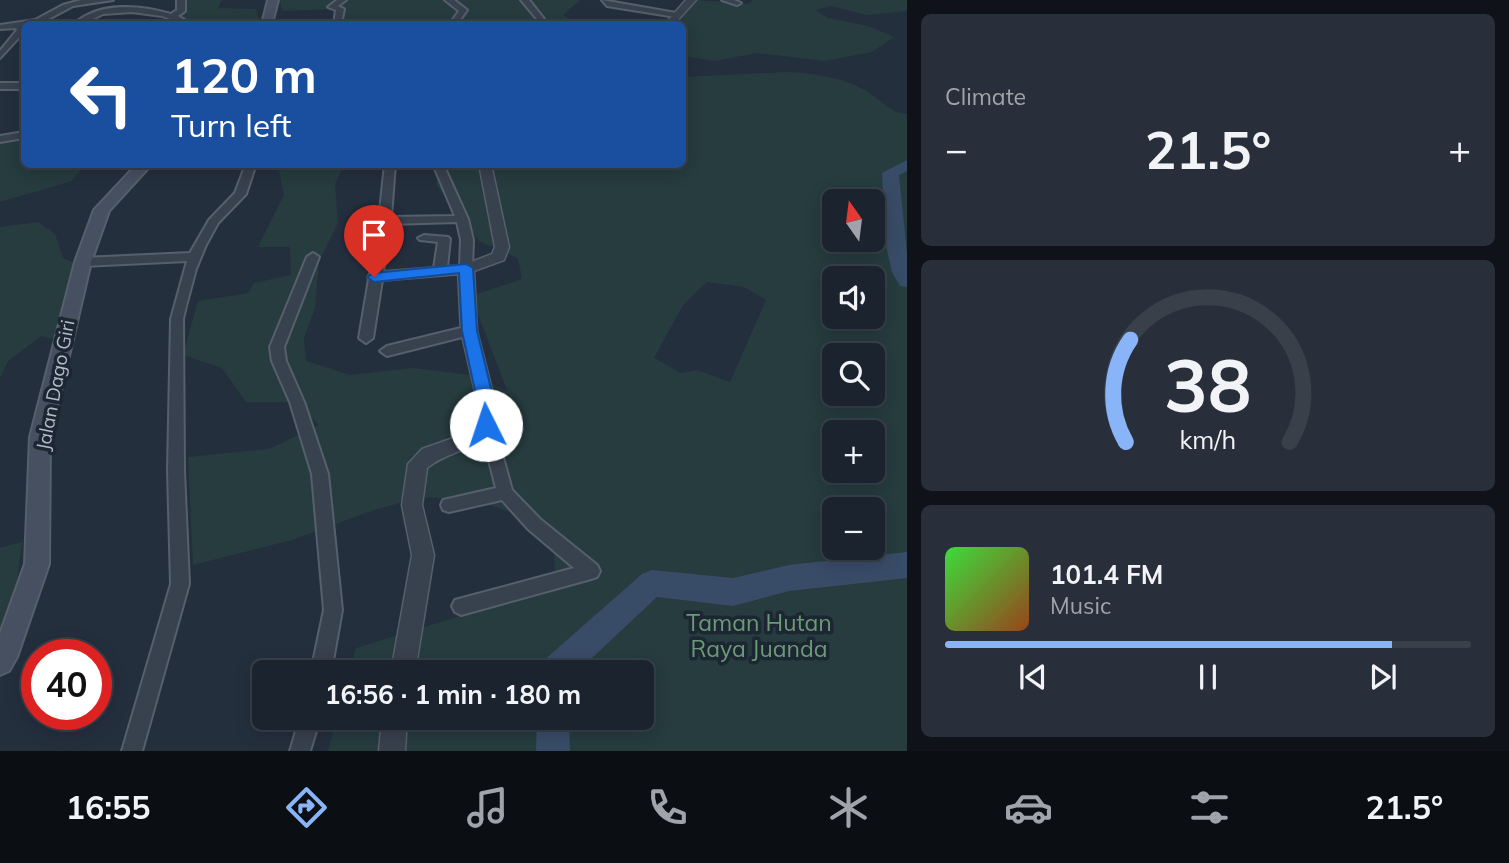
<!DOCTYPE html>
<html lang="en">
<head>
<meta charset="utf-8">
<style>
	:root { --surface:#1b232e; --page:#282f3a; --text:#f1f3f6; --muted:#a0a4aa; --line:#39404a; --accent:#8ab4f8 }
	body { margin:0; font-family:Mulish,sans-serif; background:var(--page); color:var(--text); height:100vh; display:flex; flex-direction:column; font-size:26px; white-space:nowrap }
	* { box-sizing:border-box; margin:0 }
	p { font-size:23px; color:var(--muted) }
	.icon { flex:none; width:38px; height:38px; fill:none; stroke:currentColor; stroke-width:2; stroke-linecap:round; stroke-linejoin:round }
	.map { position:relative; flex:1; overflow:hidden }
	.details { display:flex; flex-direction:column; gap:14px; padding:14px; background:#0f1319; width:602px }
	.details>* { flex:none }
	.guide { position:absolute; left:21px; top:21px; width:665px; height:147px; border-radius:10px; box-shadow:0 4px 18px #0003,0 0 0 2px var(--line); background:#1a4fa0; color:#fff; overflow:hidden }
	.needle { width:46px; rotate:346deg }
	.controls { position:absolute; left:822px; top:189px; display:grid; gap:14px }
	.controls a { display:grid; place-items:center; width:63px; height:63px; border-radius:10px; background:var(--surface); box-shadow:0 4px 18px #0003,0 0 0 2px var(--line); font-size:35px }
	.speed { position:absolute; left:21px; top:639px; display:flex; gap:14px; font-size:35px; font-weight:700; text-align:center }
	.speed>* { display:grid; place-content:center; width:91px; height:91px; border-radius:50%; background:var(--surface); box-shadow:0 4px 18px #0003,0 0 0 2px var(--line); line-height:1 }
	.speed .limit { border:10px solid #d22; background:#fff; color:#111 }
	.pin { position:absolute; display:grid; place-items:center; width:60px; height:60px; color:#fff; margin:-72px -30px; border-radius:50% 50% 50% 0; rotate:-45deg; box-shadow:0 0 7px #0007 }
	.pin .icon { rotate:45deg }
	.me { position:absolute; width:77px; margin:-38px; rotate:356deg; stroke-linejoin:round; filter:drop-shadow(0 0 5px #0008) }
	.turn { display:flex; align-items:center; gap:24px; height:147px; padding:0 35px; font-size:32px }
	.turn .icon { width:91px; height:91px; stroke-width:2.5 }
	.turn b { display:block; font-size:49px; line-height:60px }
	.big { font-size:52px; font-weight:700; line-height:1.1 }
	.details .tile { flex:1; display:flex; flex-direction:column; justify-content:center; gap:10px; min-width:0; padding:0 24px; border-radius:10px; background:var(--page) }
	.details .dial { align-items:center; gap:0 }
	.dial svg { height:182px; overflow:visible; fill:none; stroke:var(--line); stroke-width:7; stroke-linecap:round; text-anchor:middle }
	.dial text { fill:var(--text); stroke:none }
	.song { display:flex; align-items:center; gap:21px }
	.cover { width:84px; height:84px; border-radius:10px; background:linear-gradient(135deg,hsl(120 70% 55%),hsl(20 70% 35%)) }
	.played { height:7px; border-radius:4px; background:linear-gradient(90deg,var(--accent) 85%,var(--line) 85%) }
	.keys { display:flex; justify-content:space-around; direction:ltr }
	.heat { display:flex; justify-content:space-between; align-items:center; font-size:38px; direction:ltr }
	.trip { position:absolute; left:252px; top:660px; width:402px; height:70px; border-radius:10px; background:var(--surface); box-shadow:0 4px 18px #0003,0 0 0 2px var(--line); font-weight:700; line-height:70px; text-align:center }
	.dock { display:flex; height:112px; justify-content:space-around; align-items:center; background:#0b0e12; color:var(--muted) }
	.dock .icon { width:49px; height:49px }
	.dock .selected { color:var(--accent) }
	.dock b { font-size:32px; color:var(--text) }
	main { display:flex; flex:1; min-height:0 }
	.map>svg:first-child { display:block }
	.green { fill:#263c3f; fill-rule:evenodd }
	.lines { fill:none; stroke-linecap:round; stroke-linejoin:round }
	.river { fill:#394c67; fill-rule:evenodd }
	.minor-casing { stroke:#565f6c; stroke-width:4 }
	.tertiary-casing { stroke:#565f6c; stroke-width:3 }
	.secondary-casing { stroke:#565f6c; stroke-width:4 }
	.minor { fill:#38414e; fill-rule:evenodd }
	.tertiary { fill:#38414e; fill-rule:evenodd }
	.secondary { fill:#465061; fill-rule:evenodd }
	.route { fill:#1a73e8; stroke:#114b97; stroke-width:2 }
	.labels { text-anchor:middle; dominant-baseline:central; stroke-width:7; stroke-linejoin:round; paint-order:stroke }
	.street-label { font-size:19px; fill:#b4bcc9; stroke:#1d2633 }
	.near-park-label { font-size:23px; fill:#6b9a76; stroke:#1d2633 }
</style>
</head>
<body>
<main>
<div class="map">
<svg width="907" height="751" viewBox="0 0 907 751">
	<rect width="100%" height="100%" fill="#242f3e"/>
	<g class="green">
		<polygon points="188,0 226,0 221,1 218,8 256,9 260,24 187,24 176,14"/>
		<polygon points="280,0 580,0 563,15 579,24 569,24 568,20 530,24 338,24 343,9 282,11"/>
		<polygon points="698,0 749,4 752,0 907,0 907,11 867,15 831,6 815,10 828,18 868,26 894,37 872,52 825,61 757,53 715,61 683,56 682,24 675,24"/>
		<path d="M785,72C813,73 840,77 865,90C878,97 891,114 907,114V751H328L337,718H642V672H349L356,648L555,587L554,546L526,517L475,500L422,497L374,510L292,540L193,565L188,457L269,449L319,425L293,402H246L222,368L183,355L198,301L248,293L254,283L291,275L290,247H258L284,195L279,170L283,165H344L335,184L338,223L319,261L315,308L304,338L306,361L350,375L413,368L471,375L507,390L471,296L522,279L518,258L479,241L436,184L442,165L682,164L683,77ZM835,201H873V240H835ZM835,278H873V317H835ZM707,282L744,287L766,300L730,382L697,370L681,373L654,358L683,305ZM835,355H873V394H835ZM835,432H873V471H835ZM835,509H873V548H835Z"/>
		<polygon points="24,136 24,164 99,165 82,168 72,181 0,202 0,142"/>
		<polygon points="38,222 55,234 63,258 80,266 60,341 41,336 8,361 0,378 0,227"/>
		<polygon points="22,542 14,606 0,634 0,548"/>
	</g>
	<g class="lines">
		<g class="river">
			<polygon points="907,160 907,171 899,175 907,254 907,287 900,286 892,272 886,246 882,173"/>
			<polygon points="907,552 907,578 789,591 733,606 657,597 577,672 538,672 543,661 642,574 652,570 733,578 789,565"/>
			<polygon points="537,718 569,718 570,751 536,751"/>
		</g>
		<defs>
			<g id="minor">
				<polygon points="81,0 113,0 73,6 43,22 24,24 24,32 0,58 0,51 17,30 16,28 0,29 0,25 35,20 63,5"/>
				<path d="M177,0H185V11L178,16L191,24H183L162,16L132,12L103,14L82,24H74C99,1 141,5 171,14L177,10Z"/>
				<polygon points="337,0 346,0 338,6 344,9 341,24 334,24 336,10 328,7"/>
				<polygon points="445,0 454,0 467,10 457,24 450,24 459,11"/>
				<polygon points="521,0 529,0 548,24 541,24"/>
				<polygon points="602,0 676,13 680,15 676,17 607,6"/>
				<polygon points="722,0 734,0 741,3 737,5"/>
				<rect x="0" y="83" width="24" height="6"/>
				<polygon points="24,132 24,138 0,142 0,136"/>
				<polygon points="246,164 256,164 246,194 218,223 206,245 196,269 186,306 183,319 184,471 189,584 142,751 122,751 171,584 168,471 171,319 187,261 83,266 77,262 83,258 190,253 209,220 235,193"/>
				<path d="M385,164H395L391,217L455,216L433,164H443L468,219L473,240L472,269L466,273L382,280L373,338L366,343L359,338L369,279L368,277L370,274L379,221ZM457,222L461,240L460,266L447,267L450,239L448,237L424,235L418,238L420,240L438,242L434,268L383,272L390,224Z"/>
				<polygon points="313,253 319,257 284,347 286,361 304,402 328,474 342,610 331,672 311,672 324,610 312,474 290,402 272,361 270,347 307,257"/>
				<polygon points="469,326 476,331 474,334 387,356 380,351 387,346"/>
				<polygon points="487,419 492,421 494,425 512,490 540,519 597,565 600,571 597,577 591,579 461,615 455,612 452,606 455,600 574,568 528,529 502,500 449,512 443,510 441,505 443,500 496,488 480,425 482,421"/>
				<polygon points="300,718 320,718 310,751 290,751"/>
			</g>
			<g id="tertiary">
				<polygon points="686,0 696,0 674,24 665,24"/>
				<path d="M479,164H491L509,247L504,260L474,271L477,331L498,413C493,449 451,448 427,468L422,505L434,555L415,672H391L412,555L402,505L408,464L422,449L456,437L478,421L480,413L461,331L458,269L461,266L492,254L495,247Z"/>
				<polygon points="382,718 407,718 405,751 379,751"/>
			</g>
			<g id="secondary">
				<polygon points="268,0 278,0 272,24 262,24"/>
				<polygon points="137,164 152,164 109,211 91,262 50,437 49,564 17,657 9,671 0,675 0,634 25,564 30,437 75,262 94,210"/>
			</g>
		</defs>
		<use href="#minor" class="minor-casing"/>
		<use href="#tertiary" class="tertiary-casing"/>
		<use href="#secondary" class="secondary-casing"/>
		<use href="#minor" class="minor"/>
		<use href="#tertiary" class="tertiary"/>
		<use href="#secondary" class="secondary"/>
	</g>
	<polygon class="route" points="466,264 473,268 477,331 497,413 492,430 481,430 478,425 480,413 462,331 459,273 374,282 367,277 374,273"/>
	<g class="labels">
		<g class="street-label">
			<text transform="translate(55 385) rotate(-79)">Jalan Dago Giri</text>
		</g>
		<g class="near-park-label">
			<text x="759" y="622">Taman Hutan<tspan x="759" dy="26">Raya Juanda</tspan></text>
		</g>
	</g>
</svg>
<div class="controls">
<a><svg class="needle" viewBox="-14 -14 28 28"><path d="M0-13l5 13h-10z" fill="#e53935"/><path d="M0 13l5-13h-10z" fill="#a0a4aa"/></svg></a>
<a><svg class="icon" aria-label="sound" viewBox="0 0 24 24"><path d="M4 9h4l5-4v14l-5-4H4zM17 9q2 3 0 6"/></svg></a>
<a><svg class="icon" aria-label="search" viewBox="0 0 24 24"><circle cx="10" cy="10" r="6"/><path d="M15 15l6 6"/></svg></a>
<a>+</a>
<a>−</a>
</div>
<div class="speed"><div class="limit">40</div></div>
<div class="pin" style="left:374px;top:277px;background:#d93025"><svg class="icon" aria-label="arrive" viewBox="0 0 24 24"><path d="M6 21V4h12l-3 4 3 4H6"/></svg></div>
<svg class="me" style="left:486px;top:425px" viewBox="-20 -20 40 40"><circle r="19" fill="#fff"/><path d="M0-13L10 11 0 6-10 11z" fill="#1a73e8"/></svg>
<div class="trip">16:56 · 1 min · 180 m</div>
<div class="guide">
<div class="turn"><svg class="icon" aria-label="left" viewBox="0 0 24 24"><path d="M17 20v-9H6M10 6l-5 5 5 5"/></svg><div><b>120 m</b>Turn left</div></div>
</div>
</div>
<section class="details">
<div class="tile"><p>Climate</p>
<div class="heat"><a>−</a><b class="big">21.5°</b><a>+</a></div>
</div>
<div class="tile dial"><svg viewBox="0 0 100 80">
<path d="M14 69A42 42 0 1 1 86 69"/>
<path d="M14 69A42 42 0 0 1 16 24" stroke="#8ab4f8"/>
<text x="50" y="56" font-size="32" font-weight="700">38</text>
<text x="50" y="72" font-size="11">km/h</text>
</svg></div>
<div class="tile">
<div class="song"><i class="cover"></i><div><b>101.4 FM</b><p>Music</p></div></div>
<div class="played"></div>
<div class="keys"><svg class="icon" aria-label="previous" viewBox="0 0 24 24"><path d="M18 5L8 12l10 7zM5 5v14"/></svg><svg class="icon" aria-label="pause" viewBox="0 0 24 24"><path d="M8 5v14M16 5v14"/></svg><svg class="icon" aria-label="next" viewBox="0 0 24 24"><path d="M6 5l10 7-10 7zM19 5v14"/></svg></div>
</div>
</section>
</main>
<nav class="dock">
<b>16:55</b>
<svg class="icon selected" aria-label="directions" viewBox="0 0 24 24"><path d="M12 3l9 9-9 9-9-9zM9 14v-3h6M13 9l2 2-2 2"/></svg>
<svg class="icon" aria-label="music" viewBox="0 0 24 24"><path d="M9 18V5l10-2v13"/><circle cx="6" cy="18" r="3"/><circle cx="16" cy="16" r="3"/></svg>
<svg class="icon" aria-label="phone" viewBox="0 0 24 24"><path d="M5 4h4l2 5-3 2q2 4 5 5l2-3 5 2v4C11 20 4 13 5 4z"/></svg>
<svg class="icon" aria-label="climate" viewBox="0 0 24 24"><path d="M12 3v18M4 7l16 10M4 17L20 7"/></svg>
<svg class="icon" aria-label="car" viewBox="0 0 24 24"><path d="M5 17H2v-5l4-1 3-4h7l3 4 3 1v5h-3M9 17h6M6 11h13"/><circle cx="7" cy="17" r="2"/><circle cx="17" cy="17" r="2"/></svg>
<svg class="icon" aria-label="filters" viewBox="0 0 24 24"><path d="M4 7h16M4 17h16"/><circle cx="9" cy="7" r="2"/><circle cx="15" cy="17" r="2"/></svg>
<b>21.5°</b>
</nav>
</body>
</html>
